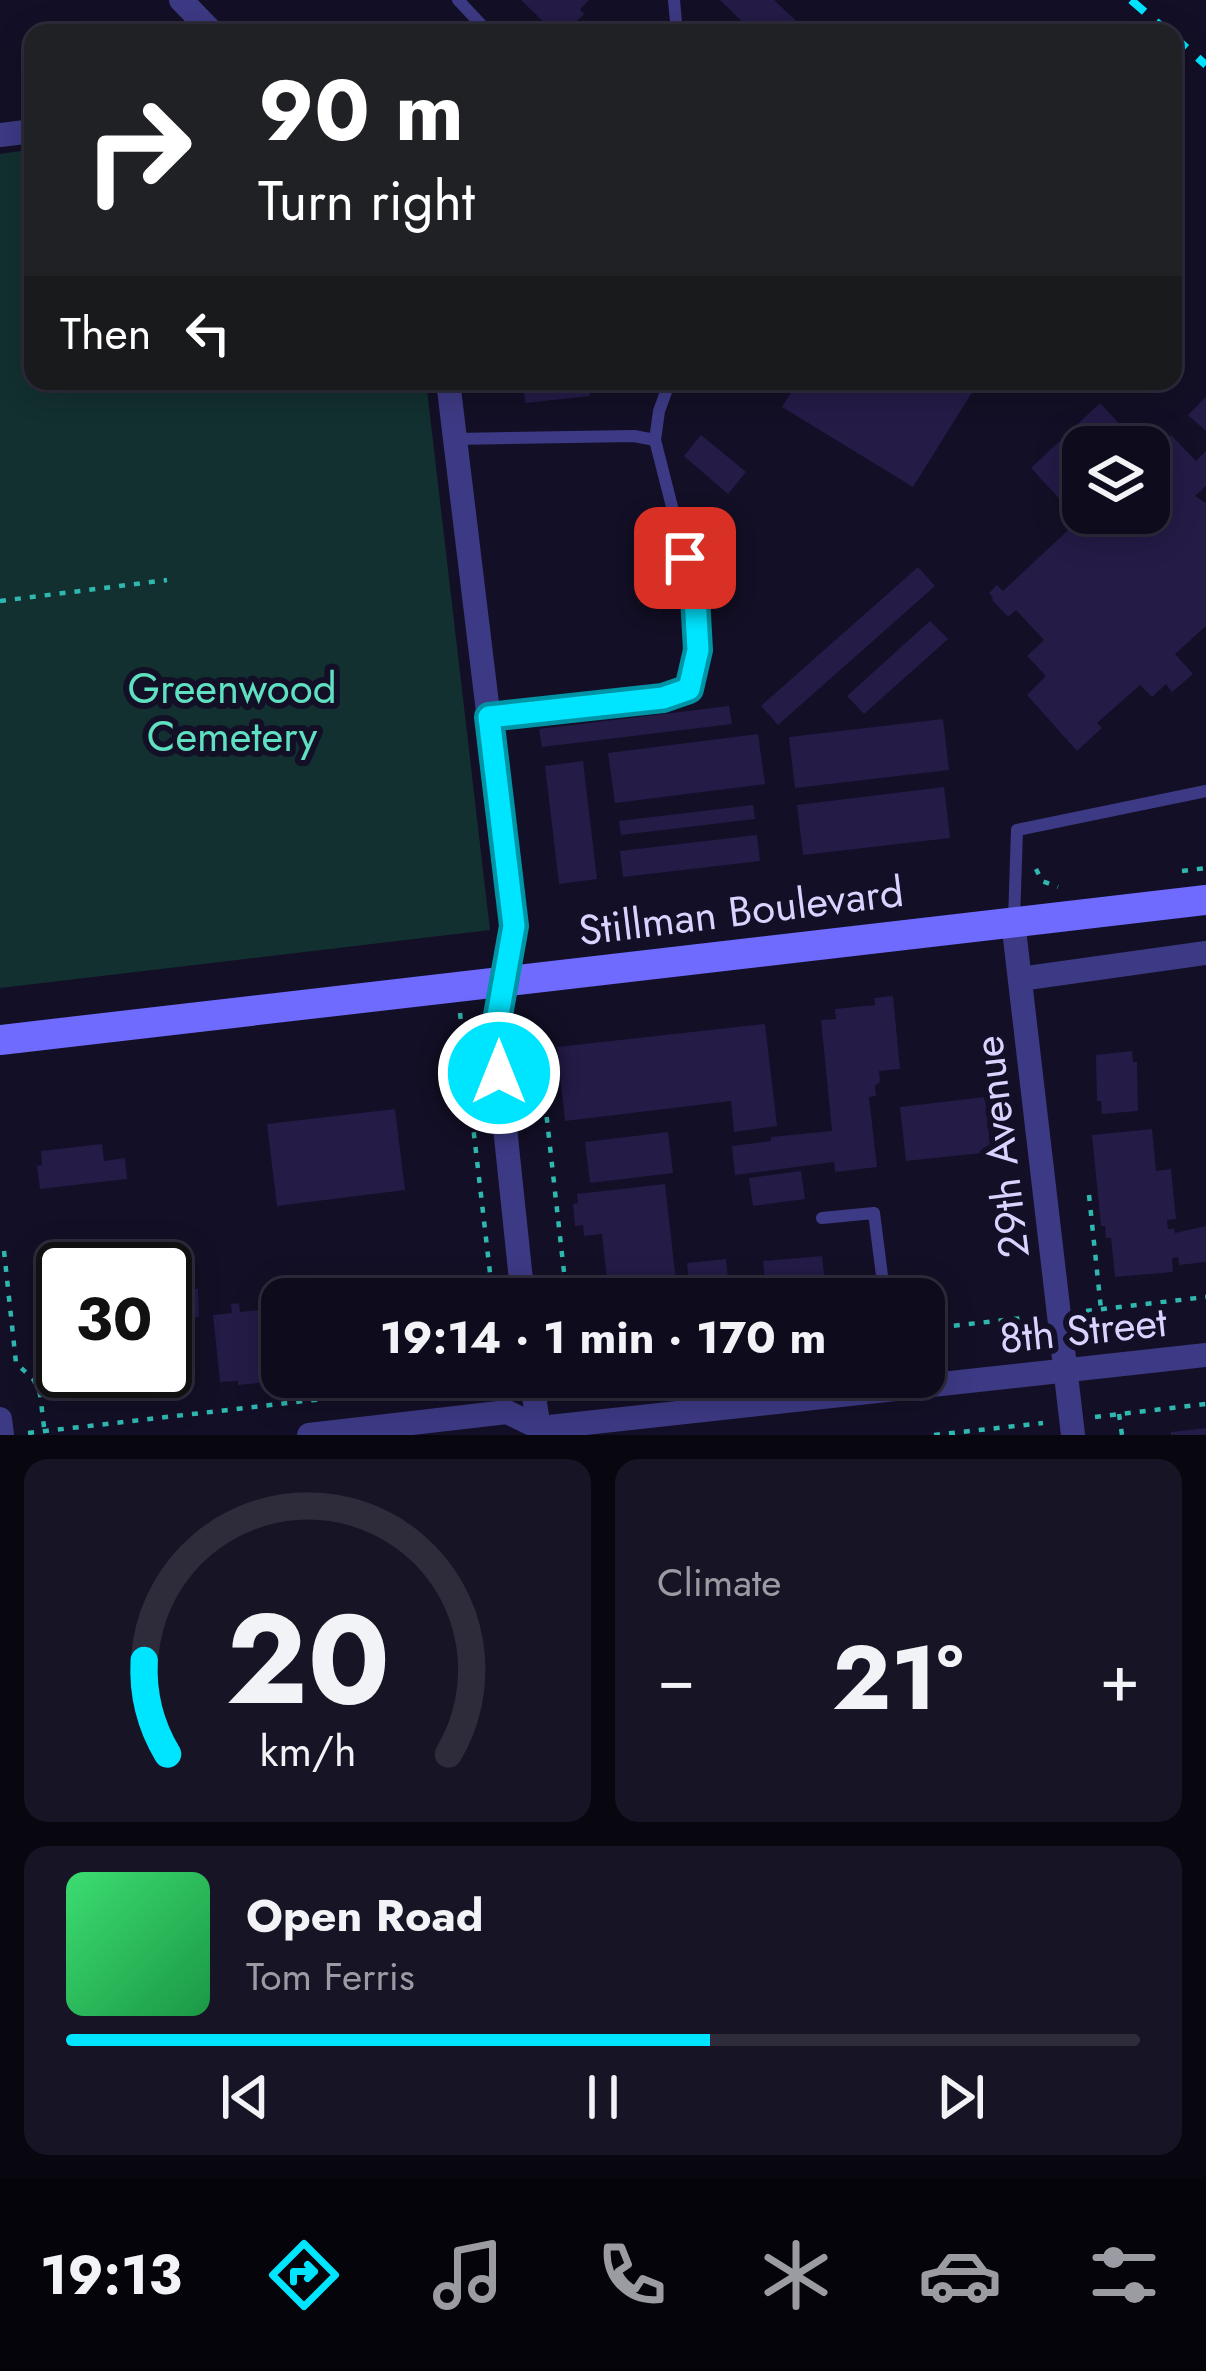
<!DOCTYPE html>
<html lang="en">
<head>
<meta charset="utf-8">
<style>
	:root { --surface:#0e0b1c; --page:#171425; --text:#f1f3f6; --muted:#9b9ba3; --line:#2e2b3b; --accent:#00e5ff }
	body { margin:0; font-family:Jost,sans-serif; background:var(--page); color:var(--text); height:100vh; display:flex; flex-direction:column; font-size:45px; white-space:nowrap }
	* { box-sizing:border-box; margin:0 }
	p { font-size:39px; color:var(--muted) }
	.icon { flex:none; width:66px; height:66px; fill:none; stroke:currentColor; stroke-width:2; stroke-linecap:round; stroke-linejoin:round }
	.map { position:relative; height:1435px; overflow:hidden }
	.panel { display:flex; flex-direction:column; gap:24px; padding:24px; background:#08060f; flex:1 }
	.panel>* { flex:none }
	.top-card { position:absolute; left:24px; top:24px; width:1158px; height:366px; border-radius:24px; box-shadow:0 6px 30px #0003,0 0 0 3px var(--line); background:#202124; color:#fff; overflow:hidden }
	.fabs { position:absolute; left:1062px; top:426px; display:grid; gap:24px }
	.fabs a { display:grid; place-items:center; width:108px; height:108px; border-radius:24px; background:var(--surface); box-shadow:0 6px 30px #0003,0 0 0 3px var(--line); font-size:60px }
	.speed { position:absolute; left:36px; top:1242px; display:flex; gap:24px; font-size:60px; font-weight:700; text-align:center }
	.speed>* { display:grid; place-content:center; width:156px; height:156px; border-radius:50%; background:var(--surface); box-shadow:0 6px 30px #0003,0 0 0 3px var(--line); line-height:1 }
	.speed .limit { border:6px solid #111; border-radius:18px; background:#fff; color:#111 }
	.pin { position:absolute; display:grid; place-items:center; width:102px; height:102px; color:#fff; margin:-51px; border-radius:24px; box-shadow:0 6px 18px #0006 }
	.me { position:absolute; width:132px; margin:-66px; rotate:0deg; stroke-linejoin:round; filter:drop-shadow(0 0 9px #0008) }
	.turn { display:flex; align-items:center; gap:42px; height:252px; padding:0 36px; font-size:54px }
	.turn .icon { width:156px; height:156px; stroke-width:2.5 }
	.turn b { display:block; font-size:84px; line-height:102px }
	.then { display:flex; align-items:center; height:114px; padding:0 36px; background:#0003; gap:24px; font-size:45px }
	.big { font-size:90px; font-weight:700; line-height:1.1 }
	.panel .card { flex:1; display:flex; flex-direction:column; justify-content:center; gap:18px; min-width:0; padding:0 42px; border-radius:24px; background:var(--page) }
	.panel .dial { align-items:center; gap:0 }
	.dial svg { height:312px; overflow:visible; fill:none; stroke:var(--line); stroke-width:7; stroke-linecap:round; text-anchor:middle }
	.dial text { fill:var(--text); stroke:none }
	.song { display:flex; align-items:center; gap:36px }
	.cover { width:144px; height:144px; border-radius:18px; background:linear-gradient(135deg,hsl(140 70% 55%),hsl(140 70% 35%)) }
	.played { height:12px; border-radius:6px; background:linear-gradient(90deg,var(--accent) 60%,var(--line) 60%) }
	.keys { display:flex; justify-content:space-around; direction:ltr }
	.heat { display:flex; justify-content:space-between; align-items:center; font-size:66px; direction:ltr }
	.panel .tiles { flex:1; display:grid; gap:24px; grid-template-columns:1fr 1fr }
	.card:last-child { grid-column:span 2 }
	.trip { position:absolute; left:261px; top:1278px; width:684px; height:120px; border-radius:24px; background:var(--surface); box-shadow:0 6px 30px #0003,0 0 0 3px var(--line); font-weight:700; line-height:120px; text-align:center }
	.tab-bar { display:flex; height:192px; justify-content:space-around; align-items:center; background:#06040b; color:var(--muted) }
	.tab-bar .icon { width:84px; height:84px }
	.tab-bar .on { color:var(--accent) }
	.tab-bar b { font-size:54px; color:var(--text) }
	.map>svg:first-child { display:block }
	.green { fill:#12302f }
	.building { fill:#241b47 }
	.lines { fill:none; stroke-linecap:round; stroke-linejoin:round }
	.path { stroke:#2fb8b0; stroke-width:4.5; stroke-dasharray:6 9; stroke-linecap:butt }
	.lane { stroke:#3d3a85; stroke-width:12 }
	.street { stroke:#3d3a85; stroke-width:24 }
	.secondary { stroke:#6f6bff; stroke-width:30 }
	.rail { stroke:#00e5ff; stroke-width:8; stroke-dasharray:18 15; stroke-linecap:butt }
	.route-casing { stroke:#0095a6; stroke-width:30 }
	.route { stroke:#00e5ff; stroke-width:21 }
	.labels { text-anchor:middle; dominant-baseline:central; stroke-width:12; stroke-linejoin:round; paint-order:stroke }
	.park-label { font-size:42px; fill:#5fe0c0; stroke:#130f26 }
	.street-label { font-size:42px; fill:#d9d4ff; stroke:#130f26 }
</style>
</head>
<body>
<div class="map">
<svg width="1206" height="1435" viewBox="0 0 1206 1435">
	<rect width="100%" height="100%" fill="#130f26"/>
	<polygon class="green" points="33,149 33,381 426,381 490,930 0,988 0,154"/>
	<g class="building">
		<polygon points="521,0 589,0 580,9 584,14 565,33 555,33"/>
		<polygon points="720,0 774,0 809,33 754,33"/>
		<polygon points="523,381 588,381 590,396 525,403"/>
		<polygon points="798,381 979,381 913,487 782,407"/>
		<polygon points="1206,397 1206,431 1188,415"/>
		<polygon points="1100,403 1141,447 1083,447 1083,513 1149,513 1149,455 1171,435 1196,461 1206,451 1206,486 1195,496 1206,503 1206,626 1175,654 1193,674 1172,692 1166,684 1152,697 1140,685 1097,723 1102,728 1077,751 1027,695 1046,676 1027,656 1044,640 1016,610 1008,617 992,600 993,598 989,593 997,585 1003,591 1079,520 1031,468"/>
		<polygon points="701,435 746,472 728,494 684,456"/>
		<polygon points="918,567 935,586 778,725 761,706"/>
		<polygon points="930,621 948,639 864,714 847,696"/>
		<polygon points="729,706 732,724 542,747 539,729"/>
		<polygon points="943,719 949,770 795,788 789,737"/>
		<polygon points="758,734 765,784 615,803 608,753"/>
		<polygon points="583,761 597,879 559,884 545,766"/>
		<polygon points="944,787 950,838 803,855 797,805"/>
		<polygon points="753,805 755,819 621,835 619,821"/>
		<polygon points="757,835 760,861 623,877 620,851"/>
		<polygon points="893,996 900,1069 879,1071 880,1082 875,1086 876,1096 869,1097 877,1167 835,1172 834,1162 735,1175 732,1146 771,1141 771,1137 832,1131 821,1020 836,1019 835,1009 875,1005 874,998"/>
		<polygon points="765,1024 777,1126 734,1132 731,1101 565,1121 557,1047"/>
		<polygon points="1132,1051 1133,1062 1137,1062 1138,1111 1102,1114 1101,1101 1097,1101 1096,1055"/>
		<polygon points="985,1097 991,1152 906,1161 900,1107"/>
		<polygon points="395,1109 405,1190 277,1206 267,1124"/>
		<polygon points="1152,1129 1156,1171 1171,1169 1176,1219 1167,1220 1168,1229 1174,1229 1175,1233 1206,1226 1206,1262 1179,1265 1178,1257 1172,1258 1173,1272 1115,1277 1111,1238 1106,1238 1105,1226 1101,1226 1092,1135"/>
		<polygon points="668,1132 673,1173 590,1183 585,1142"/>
		<polygon points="102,1144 104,1161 125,1158 127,1179 40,1189 37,1166 42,1165 41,1151"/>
		<polygon points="801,1171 805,1199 753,1206 749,1178"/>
		<polygon points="665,1184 678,1299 609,1299 602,1234 584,1236 583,1225 575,1226 573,1204 578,1203 577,1194"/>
		<polygon points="822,1256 825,1282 810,1283 812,1299 767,1299 763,1261"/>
		<polygon points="726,1259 730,1299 691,1299 687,1263"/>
		<polygon points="387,1279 388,1291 392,1290 393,1299 354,1299 353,1283"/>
		<polygon points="472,1279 474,1299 428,1299 427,1286"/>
		<polygon points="198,1289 199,1317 183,1318 182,1290"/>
		<polygon points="325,1291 326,1299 301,1299 301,1293"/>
		<polygon points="239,1303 240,1312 263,1310 268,1371 266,1371 267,1382 238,1385 238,1381 220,1382 213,1315 232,1313 231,1304"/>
		<polygon points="282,1310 282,1378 279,1378 270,1312"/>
		<polygon points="172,1328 172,1333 180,1333 185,1381 179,1381 181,1393 158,1396 157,1385 152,1386 150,1371 165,1371 165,1329"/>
		<polygon points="65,1371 138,1371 140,1382 67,1390"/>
		<polygon points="1206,1428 1206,1435 1171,1435 1171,1432"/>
	</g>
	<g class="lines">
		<g class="path">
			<polyline points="0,601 167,580"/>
			<polyline points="1036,869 1042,881 1058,887"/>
			<polyline points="1182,871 1206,868"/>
			<polyline points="460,1013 493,1299"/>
			<polyline points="545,1102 567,1299"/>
			<polyline points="1089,1195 1101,1309"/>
			<polyline points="4,1251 16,1363 34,1380 40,1394 45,1435"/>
			<polyline points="1086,1311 1206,1297"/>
			<polyline points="924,1329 1032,1317"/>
			<polyline points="1119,1414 1122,1435"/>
			<polyline points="1095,1417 1206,1404"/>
			<polyline points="28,1433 505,1378"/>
			<polyline points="934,1435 1043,1423"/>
		</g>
		<g class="lane">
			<polyline points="458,0 489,33"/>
			<polyline points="674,0 677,33"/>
			<polyline points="455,439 634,436 655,440"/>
			<polyline points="489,717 663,698 689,689 698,650 695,597 655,440 659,411 670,381"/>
			<polyline points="1014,920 1017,830 1206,791"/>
			<polyline points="822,1218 874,1213 885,1299"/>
		</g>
		<g class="street">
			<polyline points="181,0 213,33"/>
			<polyline points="0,135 33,131"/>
			<polyline points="448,381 514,927 495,1032 523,1299"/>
			<polyline points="1013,921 1073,1435"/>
			<polyline points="1020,979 1206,953"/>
			<polyline points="531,1377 540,1435"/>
			<polyline points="0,1419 2,1435"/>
			<polyline points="309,1435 507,1412 540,1428 1206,1355"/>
		</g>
		<polyline class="secondary" points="0,1040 1206,900"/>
		<g class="rail">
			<polyline points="1131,0 1169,33"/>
			<polyline points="1173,36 1206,65"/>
		</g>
	</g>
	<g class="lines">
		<defs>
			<polyline id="route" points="499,1073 495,1032 514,926 489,717 663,698 689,689 698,650 695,597 685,558"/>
		</defs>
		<use href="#route" class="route-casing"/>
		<use href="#route" class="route"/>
	</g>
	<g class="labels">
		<g class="park-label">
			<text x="232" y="688">Greenwood<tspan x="232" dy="48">Cemetery</tspan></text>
		</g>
		<g class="street-label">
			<text transform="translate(741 911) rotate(-7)">Stillman Boulevard</text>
			<text transform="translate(1001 1147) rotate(-97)">29th Avenue</text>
			<text transform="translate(1083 1330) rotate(-6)">8th Street</text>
		</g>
	</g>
</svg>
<div class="fabs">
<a><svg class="icon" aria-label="layers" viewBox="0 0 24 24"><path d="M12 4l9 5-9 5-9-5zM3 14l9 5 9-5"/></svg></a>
</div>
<div class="speed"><div class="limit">30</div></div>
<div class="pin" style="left:685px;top:558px;background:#d93025"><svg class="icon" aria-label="arrive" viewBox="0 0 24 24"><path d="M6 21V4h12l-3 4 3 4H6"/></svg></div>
<svg class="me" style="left:499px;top:1073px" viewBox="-20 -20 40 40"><circle r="17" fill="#00e5ff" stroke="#fff" stroke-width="3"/><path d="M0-11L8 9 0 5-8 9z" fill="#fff"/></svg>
<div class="trip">19:14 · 1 min · 170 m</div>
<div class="top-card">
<div class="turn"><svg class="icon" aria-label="right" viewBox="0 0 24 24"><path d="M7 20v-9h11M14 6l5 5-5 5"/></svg><div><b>90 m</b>Turn right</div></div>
<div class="then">Then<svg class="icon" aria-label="left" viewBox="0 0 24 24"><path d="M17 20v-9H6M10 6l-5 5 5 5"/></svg></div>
</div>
</div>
<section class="panel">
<div class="tiles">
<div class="card dial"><svg viewBox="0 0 100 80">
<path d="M14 69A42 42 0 1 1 86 69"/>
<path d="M14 69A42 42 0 0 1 8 45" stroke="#00e5ff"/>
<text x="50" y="56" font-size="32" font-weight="700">20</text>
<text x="50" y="72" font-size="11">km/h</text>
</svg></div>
<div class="card"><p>Climate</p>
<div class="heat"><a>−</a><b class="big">21°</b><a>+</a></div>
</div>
<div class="card">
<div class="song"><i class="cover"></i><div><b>Open Road</b><p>Tom Ferris</p></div></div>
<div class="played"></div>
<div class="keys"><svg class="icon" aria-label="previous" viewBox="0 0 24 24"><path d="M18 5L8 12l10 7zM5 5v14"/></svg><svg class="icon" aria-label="pause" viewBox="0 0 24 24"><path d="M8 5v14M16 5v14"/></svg><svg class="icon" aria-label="next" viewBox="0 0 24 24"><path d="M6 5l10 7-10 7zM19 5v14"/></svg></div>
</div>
</div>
</section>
<nav class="tab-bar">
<b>19:13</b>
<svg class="icon on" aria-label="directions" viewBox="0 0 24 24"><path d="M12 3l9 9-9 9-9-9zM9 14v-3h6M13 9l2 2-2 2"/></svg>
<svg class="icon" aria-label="music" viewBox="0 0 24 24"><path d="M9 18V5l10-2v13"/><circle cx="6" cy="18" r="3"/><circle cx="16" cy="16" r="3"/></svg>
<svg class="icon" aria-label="phone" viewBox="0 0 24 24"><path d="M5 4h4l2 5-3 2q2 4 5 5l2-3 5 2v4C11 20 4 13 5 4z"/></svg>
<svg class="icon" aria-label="climate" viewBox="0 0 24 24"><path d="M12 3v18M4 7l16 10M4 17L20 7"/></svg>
<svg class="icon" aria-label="car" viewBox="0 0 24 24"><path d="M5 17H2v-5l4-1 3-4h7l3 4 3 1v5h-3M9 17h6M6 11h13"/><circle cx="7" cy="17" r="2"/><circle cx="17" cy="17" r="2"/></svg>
<svg class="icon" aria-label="filters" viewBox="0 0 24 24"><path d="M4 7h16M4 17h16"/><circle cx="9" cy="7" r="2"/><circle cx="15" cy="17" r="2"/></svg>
</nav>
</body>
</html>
